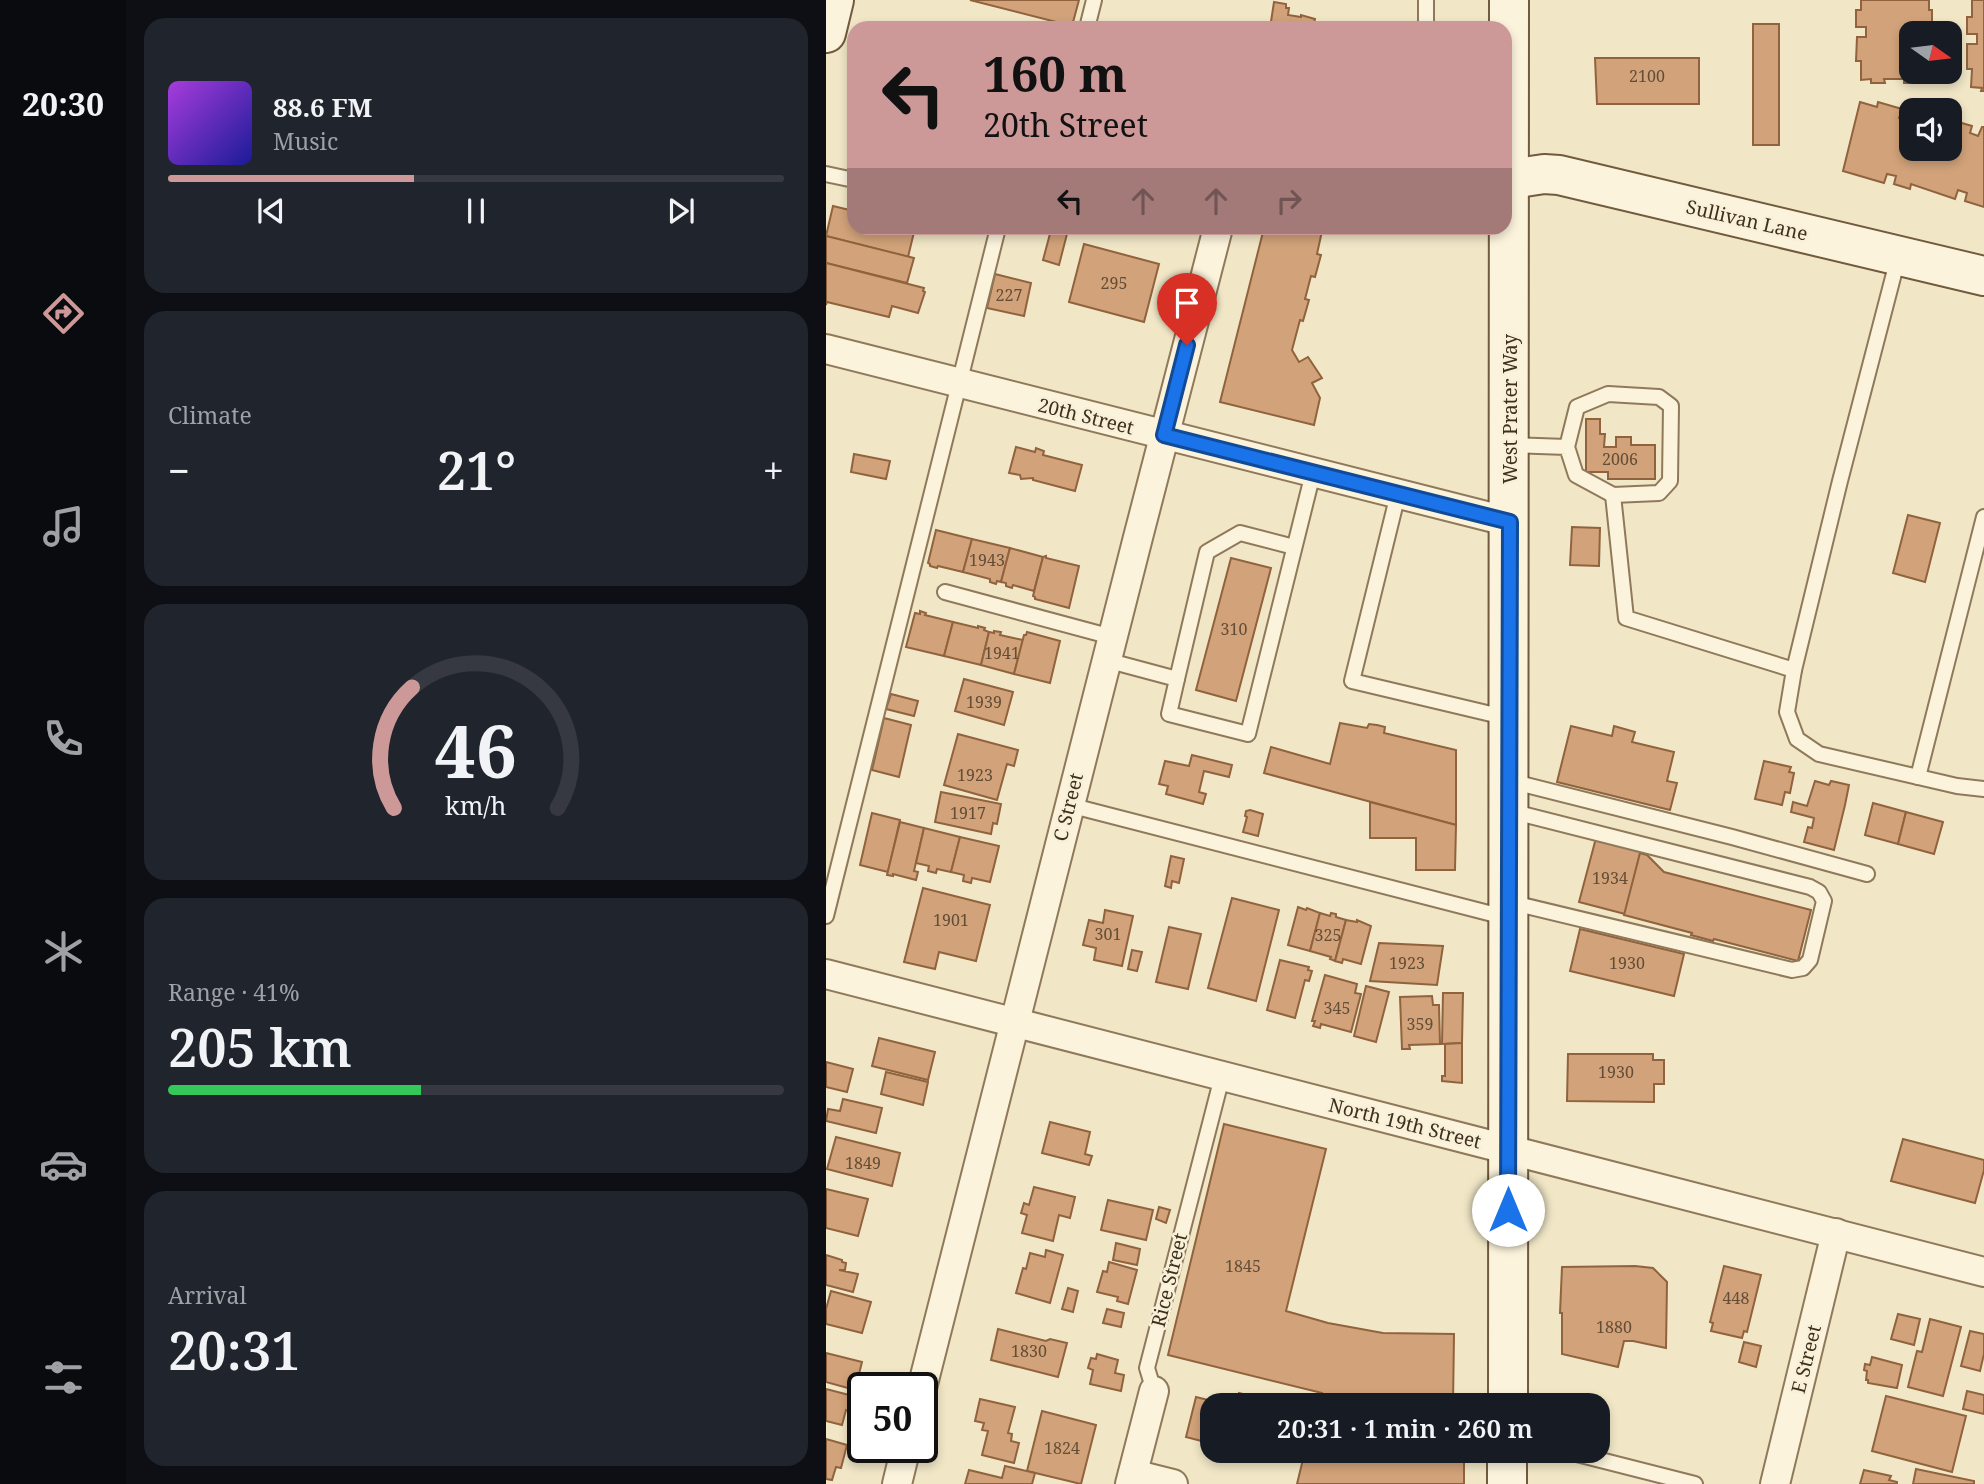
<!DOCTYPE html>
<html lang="en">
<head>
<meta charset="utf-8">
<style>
	:root { --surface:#171b24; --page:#20242c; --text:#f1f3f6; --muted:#9ea1a6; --line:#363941; --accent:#cd9998 }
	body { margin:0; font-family:"Noto Serif",serif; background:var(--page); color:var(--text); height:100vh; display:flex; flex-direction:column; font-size:26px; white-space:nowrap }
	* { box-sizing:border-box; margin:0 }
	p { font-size:23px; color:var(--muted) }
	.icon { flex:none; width:38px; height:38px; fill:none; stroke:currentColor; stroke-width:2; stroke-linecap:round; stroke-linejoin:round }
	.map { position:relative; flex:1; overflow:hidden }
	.details { display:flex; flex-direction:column; gap:18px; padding:18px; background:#0d0f14; width:700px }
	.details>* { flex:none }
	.top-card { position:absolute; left:21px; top:21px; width:665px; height:214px; border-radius:21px; box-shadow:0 4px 10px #0003; background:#cd9998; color:#111; overflow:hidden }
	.needle { width:46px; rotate:104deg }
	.controls { position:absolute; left:1073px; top:21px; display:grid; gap:14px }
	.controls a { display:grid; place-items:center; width:63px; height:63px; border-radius:14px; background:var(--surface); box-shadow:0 4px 10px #0003; font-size:35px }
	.speed { position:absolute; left:21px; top:1372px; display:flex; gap:14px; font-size:35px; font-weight:700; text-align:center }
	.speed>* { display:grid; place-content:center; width:91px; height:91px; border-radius:50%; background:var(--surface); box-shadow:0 4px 10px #0003; line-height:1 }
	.speed .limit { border:4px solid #111; border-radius:10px; background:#fff; color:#111 }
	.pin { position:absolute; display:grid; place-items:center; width:60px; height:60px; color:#fff; margin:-72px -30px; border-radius:50% 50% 50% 0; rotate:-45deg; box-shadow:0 0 7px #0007 }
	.pin .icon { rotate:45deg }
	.me { position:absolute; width:77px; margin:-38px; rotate:0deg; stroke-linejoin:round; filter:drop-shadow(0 0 5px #0008) }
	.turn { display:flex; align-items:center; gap:24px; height:147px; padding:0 21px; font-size:32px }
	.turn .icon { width:91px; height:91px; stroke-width:2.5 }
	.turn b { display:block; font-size:49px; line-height:60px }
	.lanes { display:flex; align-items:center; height:66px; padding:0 21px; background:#0003; justify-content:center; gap:35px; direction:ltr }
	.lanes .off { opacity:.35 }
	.big { font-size:52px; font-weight:600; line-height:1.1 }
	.details .card { flex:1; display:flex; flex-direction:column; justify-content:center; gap:10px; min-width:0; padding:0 24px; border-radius:21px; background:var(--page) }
	.details .dial { align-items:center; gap:0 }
	.dial svg { height:182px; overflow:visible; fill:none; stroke:var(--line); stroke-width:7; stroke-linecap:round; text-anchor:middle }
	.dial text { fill:var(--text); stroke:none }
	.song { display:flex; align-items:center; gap:21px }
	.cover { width:84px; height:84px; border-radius:10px; background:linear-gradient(135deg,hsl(280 70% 55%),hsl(240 70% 35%)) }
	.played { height:7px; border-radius:4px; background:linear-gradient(90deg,var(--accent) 40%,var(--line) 40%) }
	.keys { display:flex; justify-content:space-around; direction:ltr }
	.heat { display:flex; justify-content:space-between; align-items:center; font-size:38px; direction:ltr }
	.charge { height:10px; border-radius:5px; background:linear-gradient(90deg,#34c759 41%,var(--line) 0) }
	.trip { position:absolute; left:374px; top:1393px; width:410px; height:70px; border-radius:21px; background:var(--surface); box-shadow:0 4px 10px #0003; font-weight:600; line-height:70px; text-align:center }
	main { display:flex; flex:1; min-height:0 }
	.tab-bar { display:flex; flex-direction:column; width:126px; justify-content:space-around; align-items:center; background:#090b0e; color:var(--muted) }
	.tab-bar .icon { width:49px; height:49px }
	.tab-bar .selected { color:var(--accent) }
	.tab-bar b { font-size:32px; color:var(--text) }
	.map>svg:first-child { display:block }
	.building { fill:#d2a37a; stroke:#90633e; stroke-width:2 }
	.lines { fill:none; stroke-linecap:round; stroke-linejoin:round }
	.lane-casing { stroke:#8f795a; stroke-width:18 }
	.street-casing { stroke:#8f795a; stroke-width:32 }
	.secondary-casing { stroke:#715a3d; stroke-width:42 }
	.lane { stroke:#fbf3db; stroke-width:14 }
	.street { stroke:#fbf3db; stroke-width:28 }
	.secondary { stroke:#fbf3db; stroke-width:38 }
	.route-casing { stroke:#114b97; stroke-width:18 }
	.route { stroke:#1a73e8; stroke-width:12 }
	.labels { text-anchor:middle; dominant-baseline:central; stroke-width:5; stroke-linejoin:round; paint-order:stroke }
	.number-label { font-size:16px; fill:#634d36 }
	.street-label { font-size:19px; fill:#3e301f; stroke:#f8f0d7 }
</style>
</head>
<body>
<main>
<nav class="tab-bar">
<b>20:30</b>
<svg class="icon selected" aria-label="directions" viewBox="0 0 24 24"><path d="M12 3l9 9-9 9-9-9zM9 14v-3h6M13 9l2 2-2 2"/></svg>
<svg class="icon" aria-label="music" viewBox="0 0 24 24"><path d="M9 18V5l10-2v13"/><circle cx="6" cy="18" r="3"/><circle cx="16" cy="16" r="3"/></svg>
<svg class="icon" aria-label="phone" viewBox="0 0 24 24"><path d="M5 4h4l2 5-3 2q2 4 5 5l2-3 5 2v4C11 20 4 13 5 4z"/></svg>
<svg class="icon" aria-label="climate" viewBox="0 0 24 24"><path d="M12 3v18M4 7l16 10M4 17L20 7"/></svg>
<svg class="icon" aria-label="car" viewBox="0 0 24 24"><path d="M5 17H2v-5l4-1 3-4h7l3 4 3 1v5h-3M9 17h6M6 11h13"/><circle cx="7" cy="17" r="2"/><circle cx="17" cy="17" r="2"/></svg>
<svg class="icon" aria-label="filters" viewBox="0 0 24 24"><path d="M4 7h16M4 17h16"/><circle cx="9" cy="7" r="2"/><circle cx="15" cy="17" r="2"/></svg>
</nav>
<section class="details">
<div class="card">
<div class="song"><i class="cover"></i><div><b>88.6 FM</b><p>Music</p></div></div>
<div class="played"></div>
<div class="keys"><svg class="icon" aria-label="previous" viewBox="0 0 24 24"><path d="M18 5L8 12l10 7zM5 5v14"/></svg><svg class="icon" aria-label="pause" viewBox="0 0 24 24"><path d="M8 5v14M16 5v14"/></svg><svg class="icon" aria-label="next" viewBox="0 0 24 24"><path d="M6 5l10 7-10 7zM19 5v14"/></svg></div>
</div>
<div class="card"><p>Climate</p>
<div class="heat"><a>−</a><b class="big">21°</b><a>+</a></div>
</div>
<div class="card dial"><svg viewBox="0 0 100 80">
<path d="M14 69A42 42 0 1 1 86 69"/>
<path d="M14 69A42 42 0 0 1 22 16" stroke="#cd9998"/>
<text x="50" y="56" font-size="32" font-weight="700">46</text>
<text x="50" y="72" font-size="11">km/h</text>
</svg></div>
<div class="card"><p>Range · 41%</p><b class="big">205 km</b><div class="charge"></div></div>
<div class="card"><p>Arrival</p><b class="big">20:31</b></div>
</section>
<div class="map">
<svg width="1158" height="1484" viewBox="0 0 1158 1484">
	<rect width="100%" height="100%" fill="#f1e7c7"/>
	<g class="building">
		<polygon points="144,0 253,0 246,26"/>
		<polygon points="1035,0 1103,0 1103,10 1106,10 1106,27 1098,26 1098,33 1085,33 1085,72 1102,72 1102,80 1092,79 1092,83 1078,83 1078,79 1058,79 1059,83 1045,83 1045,79 1035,80 1035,61 1030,61 1031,37 1040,37 1040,27 1030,27 1030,10 1035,10"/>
		<polygon points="1146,0 1158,0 1158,91 1155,91 1156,88 1145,87 1146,69 1141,69 1141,44 1151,44 1151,34 1141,34 1141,17 1146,17"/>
		<polygon points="448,2 460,4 460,8 463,8 462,15 475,17 475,15 489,19 487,28 444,28"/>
		<rect x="927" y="24" width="26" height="121"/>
		<polygon points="769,58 873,58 873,104 771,104"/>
		<polygon points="1034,102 1051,107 1052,102 1076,109 1073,118 1082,120 1085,110 1085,149 1124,149 1124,125 1128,126 1129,121 1146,126 1144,133 1152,136 1156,127 1158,127 1158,207 1139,201 1141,193 1132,190 1129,199 1085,184 1084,189 1068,184 1070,176 1061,174 1058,183 1017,171"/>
		<polygon points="7,206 28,211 28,228 89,228 82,257 0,236"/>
		<polygon points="438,228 502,228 501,232 496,231 491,254 495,255 489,277 485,276 479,299 483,300 477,321 474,320 466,350 473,362 482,357 496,378 486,383 494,398 488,425 394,402"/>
		<polygon points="225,230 241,234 233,265 217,260"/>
		<polygon points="0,236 88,258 81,283 0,263"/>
		<polygon points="258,244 333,264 318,322 243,302"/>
		<polygon points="0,263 98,288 97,291 99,292 92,313 66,306 63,317 1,302 0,305"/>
		<polygon points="169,274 205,283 198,316 161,308"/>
		<polygon points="760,419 774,419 774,434 779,434 778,447 790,447 790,437 805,437 805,445 829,445 829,479 782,479 782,472 760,472"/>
		<polygon points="190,447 209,452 210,448 218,451 217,455 256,465 249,491 207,480 207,478 195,479 194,475 183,473"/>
		<polygon points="28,454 64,461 60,479 25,472"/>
		<polygon points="1082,515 1114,523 1099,582 1067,573"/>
		<polygon points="746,527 774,528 773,566 744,565"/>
		<polygon points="110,530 146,539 137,572 112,566 111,568 104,566 104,564 102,563"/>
		<polygon points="146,539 184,548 175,582 171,581 170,584 164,582 164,579 137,572"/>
		<polygon points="184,548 217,557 208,591 187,585 186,588 180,586 180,583 175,582"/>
		<polygon points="220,556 220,558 253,566 243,608 209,599 209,597 207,596 217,557"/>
		<polygon points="405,558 445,568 410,701 370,690"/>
		<polygon points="94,611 100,613 99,615 127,622 118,656 80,647 89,613 94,614"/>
		<polygon points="127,622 152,628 152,626 159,628 158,630 163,632 155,665 118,656"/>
		<polygon points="168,631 175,632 174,635 197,640 188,674 155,665 163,632 168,633"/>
		<polygon points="201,632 234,641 224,683 188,674 198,635 200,635"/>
		<polygon points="138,679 187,692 178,725 129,711"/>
		<polygon points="65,694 92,701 88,716 60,709"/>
		<polygon points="58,718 85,725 73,777 46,770"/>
		<polygon points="514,723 541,728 543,724 551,725 559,727 558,733 630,750 630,825 438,773 445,747 504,764"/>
		<polygon points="745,726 786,736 788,726 809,732 806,742 848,752 841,781 851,783 844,810 731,782"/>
		<polygon points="132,734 192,750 188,766 181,764 171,800 118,785"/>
		<polygon points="366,755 406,765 403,777 378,771 373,792 380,794 377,804 340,794 342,786 333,784 339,761 363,766"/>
		<polygon points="938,761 965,767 963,772 968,773 964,793 959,792 956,805 929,799"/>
		<polygon points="989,781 1003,785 1005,781 1023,785 1019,805 1008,850 978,842 982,827 986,828 988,818 965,812 967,802 981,806"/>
		<polygon points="115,792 175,804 171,824 167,823 165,834 109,822"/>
		<polygon points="544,802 630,825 629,870 590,870 590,838 544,838"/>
		<polygon points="1047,803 1080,812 1072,844 1039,835"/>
		<polygon points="424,810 437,814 432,836 417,832 421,817 419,816 420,811"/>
		<polygon points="1080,812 1117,822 1108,854 1072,844"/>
		<polygon points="46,813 74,820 62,872 34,865"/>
		<polygon points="74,822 98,828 88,871 92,872 90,880 67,874 67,876 61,875"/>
		<polygon points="98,828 134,837 125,872 111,869 110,873 102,871 103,866 90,863"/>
		<polygon points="134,837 173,846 164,882 146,878 145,883 137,881 138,875 125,872"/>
		<polygon points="770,838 815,850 799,914 753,902"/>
		<polygon points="814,853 821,855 838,872 985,910 972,961 888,939 887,941 865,935 866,933 798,915"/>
		<polygon points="345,856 358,859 353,883 346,881 345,888 339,886"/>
		<polygon points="97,888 164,905 150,961 113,952 109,969 78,962"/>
		<polygon points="406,898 453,910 430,1001 382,988"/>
		<polygon points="472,907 480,910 481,908 494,913 484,951 462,945"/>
		<polygon points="279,910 307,916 296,966 268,960 270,948 257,945 263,920 277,923"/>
		<polygon points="494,913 504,916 505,913 510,914 510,917 520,920 509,961 504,959 505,957 484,951"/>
		<polygon points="520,920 531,922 531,920 545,926 535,964 517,959 516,963 509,961"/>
		<polygon points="343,927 375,934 362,989 330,982"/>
		<polygon points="754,929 858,954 848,996 744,971"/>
		<polygon points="553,943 617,946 611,985 544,981"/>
		<polygon points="306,950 316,952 311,971 302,969"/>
		<polygon points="454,960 483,967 482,970 486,971 483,981 479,980 469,1018 441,1010"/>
		<polygon points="499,975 531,984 529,993 535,994 525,1032 495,1024 494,1028 487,1026 489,1021 486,1021"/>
		<polygon points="540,986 563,992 550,1042 528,1036"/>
		<polygon points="617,993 637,993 636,1043 616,1044"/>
		<polygon points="606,996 607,1005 613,1005 614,1044 583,1045 584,1049 576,1049 574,997"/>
		<polygon points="53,1038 109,1052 102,1080 46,1066"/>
		<polygon points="636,1043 636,1083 616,1081 616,1076 619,1076 619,1044"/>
		<polygon points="742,1054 827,1054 827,1060 838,1060 838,1084 828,1084 828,1102 741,1101"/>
		<polygon points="0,1062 27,1069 21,1092 0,1087"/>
		<polygon points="60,1072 102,1082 97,1105 55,1094"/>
		<polygon points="17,1099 56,1108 50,1133 0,1121 2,1109 14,1111"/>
		<polygon points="224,1122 264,1132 259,1154 266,1156 263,1165 216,1153"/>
		<polygon points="398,1124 500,1149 460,1311 502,1323 557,1333 628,1334 627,1405 505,1405 494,1402 496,1393 342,1355"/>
		<polygon points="10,1137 74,1153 66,1186 1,1169"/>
		<polygon points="1077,1139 1158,1160 1158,1170 1149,1203 1065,1181"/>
		<polygon points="208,1187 249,1197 244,1218 233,1215 227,1241 196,1233 201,1215 195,1213 198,1203 203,1205"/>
		<polygon points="0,1189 42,1199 32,1236 0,1228"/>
		<polygon points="282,1200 327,1210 320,1240 275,1230"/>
		<polygon points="333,1207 344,1210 340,1223 330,1219"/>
		<polygon points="290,1243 314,1249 311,1265 287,1260"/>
		<polygon points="220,1250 237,1255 224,1303 190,1293 197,1268 200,1269 204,1253 219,1257"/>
		<polygon points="0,1255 16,1260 16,1262 20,1263 19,1270 13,1270 32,1274 27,1292 0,1285"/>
		<polygon points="283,1262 311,1270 302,1304 291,1301 292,1297 271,1292 277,1271 281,1272"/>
		<polygon points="809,1266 827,1268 841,1282 840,1348 807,1341 798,1341 792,1367 736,1354 736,1313 734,1313 736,1267"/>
		<polygon points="898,1266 935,1275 921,1332 918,1331 916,1338 885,1331 887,1323 884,1322"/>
		<polygon points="242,1288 252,1291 247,1312 236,1309"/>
		<polygon points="5,1291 45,1302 36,1333 0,1324 0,1309"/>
		<polygon points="281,1309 298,1313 295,1327 277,1323"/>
		<polygon points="1072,1314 1094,1319 1088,1345 1065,1339"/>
		<polygon points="1104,1319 1135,1327 1117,1396 1082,1387 1091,1351 1096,1352"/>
		<polygon points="172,1329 220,1341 224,1339 241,1343 232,1377 165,1360"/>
		<polygon points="1144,1331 1158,1334 1158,1354 1154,1371 1135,1366"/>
		<polygon points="918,1342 935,1346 930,1367 913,1362"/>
		<polygon points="0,1353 36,1362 29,1390 0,1382"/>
		<polygon points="271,1354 292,1360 289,1373 298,1375 295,1391 264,1384 267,1370 262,1368 265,1358 270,1359"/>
		<polygon points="1046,1357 1076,1365 1071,1388 1042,1383 1042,1380 1040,1380 1041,1371 1038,1370 1039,1364 1044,1365"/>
		<polygon points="0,1389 27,1396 23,1411 20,1410 16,1425 0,1421"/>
		<polygon points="1141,1391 1158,1395 1158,1414 1137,1409"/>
		<polygon points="413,1393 440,1400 439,1405 410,1405"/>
		<polygon points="1060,1396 1140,1416 1126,1472 1046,1451"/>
		<polygon points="370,1397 402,1405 387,1405 387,1444 360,1437"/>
		<polygon points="154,1399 189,1407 182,1433 186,1434 185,1441 193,1443 188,1463 156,1455 162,1431 156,1430 158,1423 149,1421"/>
		<polygon points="216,1411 270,1425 255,1484 201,1471"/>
		<polygon points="0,1439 21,1445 15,1468 10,1467 6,1480 0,1479"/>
		<polygon points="479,1451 638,1451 638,1484 471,1484"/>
		<polygon points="179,1466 209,1473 206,1484 139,1484 143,1470 176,1478"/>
		<polygon points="1090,1469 1148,1481 1148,1484 1087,1484"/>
		<polygon points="1038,1470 1065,1476 1063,1480 1071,1482 1071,1484 1034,1484"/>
	</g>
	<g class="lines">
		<defs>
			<g id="lane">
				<polyline points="261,28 268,0"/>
				<polyline points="600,28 600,0"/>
				<polyline points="0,174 28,180"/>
				<polyline points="1072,258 1014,481 968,670 961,712 971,739 993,754 1131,786 1158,789"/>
				<polyline points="685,445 741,447 751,407 782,394 833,397 845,406 844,481 833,493 787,495 750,475 741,447"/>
				<polyline points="572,494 526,681 682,718"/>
				<polyline points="787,495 800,618 968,670"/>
				<polyline points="119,592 286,637"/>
				<polyline points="280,660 351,679 343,714 422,734 487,473"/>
				<polyline points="351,679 381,552 414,533 468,547"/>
				<polyline points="1092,777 1158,517"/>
				<polyline points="684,781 906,837 1041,874"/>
				<polyline points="243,805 682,918"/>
				<polyline points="683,902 966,970 977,968 984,960 998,901 993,892 984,887 684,811"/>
				<polyline points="0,916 172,228"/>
				<polyline points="328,1391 321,1368 396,1077"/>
				<polyline points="739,1451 869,1484"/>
			</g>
			<g id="street">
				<polyline points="0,349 684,522"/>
				<polyline points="0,974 1158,1272"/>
				<path d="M96,1388C195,1001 291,614 392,228"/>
				<polyline points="307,1474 347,1484"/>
				<polyline points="71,1484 80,1447"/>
				<polyline points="304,1484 328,1391"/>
				<polyline points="949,1484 1010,1233"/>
			</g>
			<g id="secondary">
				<polyline points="0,33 8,0"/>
				<polyline points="679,180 718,174 733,175 1158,276"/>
				<polyline points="682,1405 683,0"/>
				<polyline points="681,1484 681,1451"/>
			</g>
		</defs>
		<use href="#lane" class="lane-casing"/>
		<use href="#street" class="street-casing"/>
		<use href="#secondary" class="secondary-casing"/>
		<use href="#lane" class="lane"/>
		<use href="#street" class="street"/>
		<use href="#secondary" class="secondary"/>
	</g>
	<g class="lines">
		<defs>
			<polyline id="route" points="361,345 338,435 684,522 682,1210"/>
		</defs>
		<use href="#route" class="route-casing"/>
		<use href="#route" class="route"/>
	</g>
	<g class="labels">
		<g class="number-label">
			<text x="821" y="76">2100</text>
			<text x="288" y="283">295</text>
			<text x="183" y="295">227</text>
			<text x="794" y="459">2006</text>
			<text x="161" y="560">1943</text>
			<text x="408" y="629">310</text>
			<text x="176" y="653">1941</text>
			<text x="158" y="702">1939</text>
			<text x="149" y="775">1923</text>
			<text x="142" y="813">1917</text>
			<text x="784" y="878">1934</text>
			<text x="125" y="920">1901</text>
			<text x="282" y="934">301</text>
			<text x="502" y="935">325</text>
			<text x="581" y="963">1923</text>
			<text x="801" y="963">1930</text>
			<text x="511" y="1008">345</text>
			<text x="594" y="1024">359</text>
			<text x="790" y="1072">1930</text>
			<text x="37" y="1163">1849</text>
			<text x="417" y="1266">1845</text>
			<text x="910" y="1298">448</text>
			<text x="788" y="1327">1880</text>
			<text x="203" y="1351">1830</text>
			<text x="236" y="1448">1824</text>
		</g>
		<g class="street-label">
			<text transform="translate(921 220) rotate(13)">Sullivan Lane</text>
			<text transform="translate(684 409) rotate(-90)">West Prater Way</text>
			<text transform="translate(260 416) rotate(14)">20th Street</text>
			<text transform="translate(242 807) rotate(-76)">C Street</text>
			<text transform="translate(579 1123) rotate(14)">North 19th Street</text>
			<text transform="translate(343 1280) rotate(-76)">Rice Street</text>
			<text transform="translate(980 1359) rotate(-76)">E Street</text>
		</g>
	</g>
</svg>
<div class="controls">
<a><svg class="needle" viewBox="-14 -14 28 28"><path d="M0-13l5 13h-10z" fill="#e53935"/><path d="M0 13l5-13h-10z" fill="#9ea1a6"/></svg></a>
<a><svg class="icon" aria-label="sound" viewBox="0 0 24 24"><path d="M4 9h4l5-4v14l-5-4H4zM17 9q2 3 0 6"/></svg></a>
</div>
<div class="speed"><div class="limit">50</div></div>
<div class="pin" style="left:361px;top:345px;background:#d93025"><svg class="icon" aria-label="arrive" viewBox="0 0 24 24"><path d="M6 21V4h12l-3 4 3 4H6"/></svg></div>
<svg class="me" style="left:682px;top:1210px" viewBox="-20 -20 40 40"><circle r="19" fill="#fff"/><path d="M0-13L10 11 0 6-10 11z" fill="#1a73e8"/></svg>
<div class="trip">20:31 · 1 min · 260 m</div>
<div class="top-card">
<div class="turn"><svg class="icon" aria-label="left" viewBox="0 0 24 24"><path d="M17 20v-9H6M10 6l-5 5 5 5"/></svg><div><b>160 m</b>20th Street</div></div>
<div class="lanes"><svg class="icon" aria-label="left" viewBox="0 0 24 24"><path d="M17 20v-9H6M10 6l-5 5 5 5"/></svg><svg class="icon off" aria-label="ahead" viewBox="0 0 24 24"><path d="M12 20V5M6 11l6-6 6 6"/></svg><svg class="icon off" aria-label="ahead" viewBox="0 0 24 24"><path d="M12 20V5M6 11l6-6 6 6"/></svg><svg class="icon off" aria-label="right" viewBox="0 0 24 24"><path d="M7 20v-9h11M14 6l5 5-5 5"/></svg></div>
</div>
</div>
</main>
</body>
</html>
